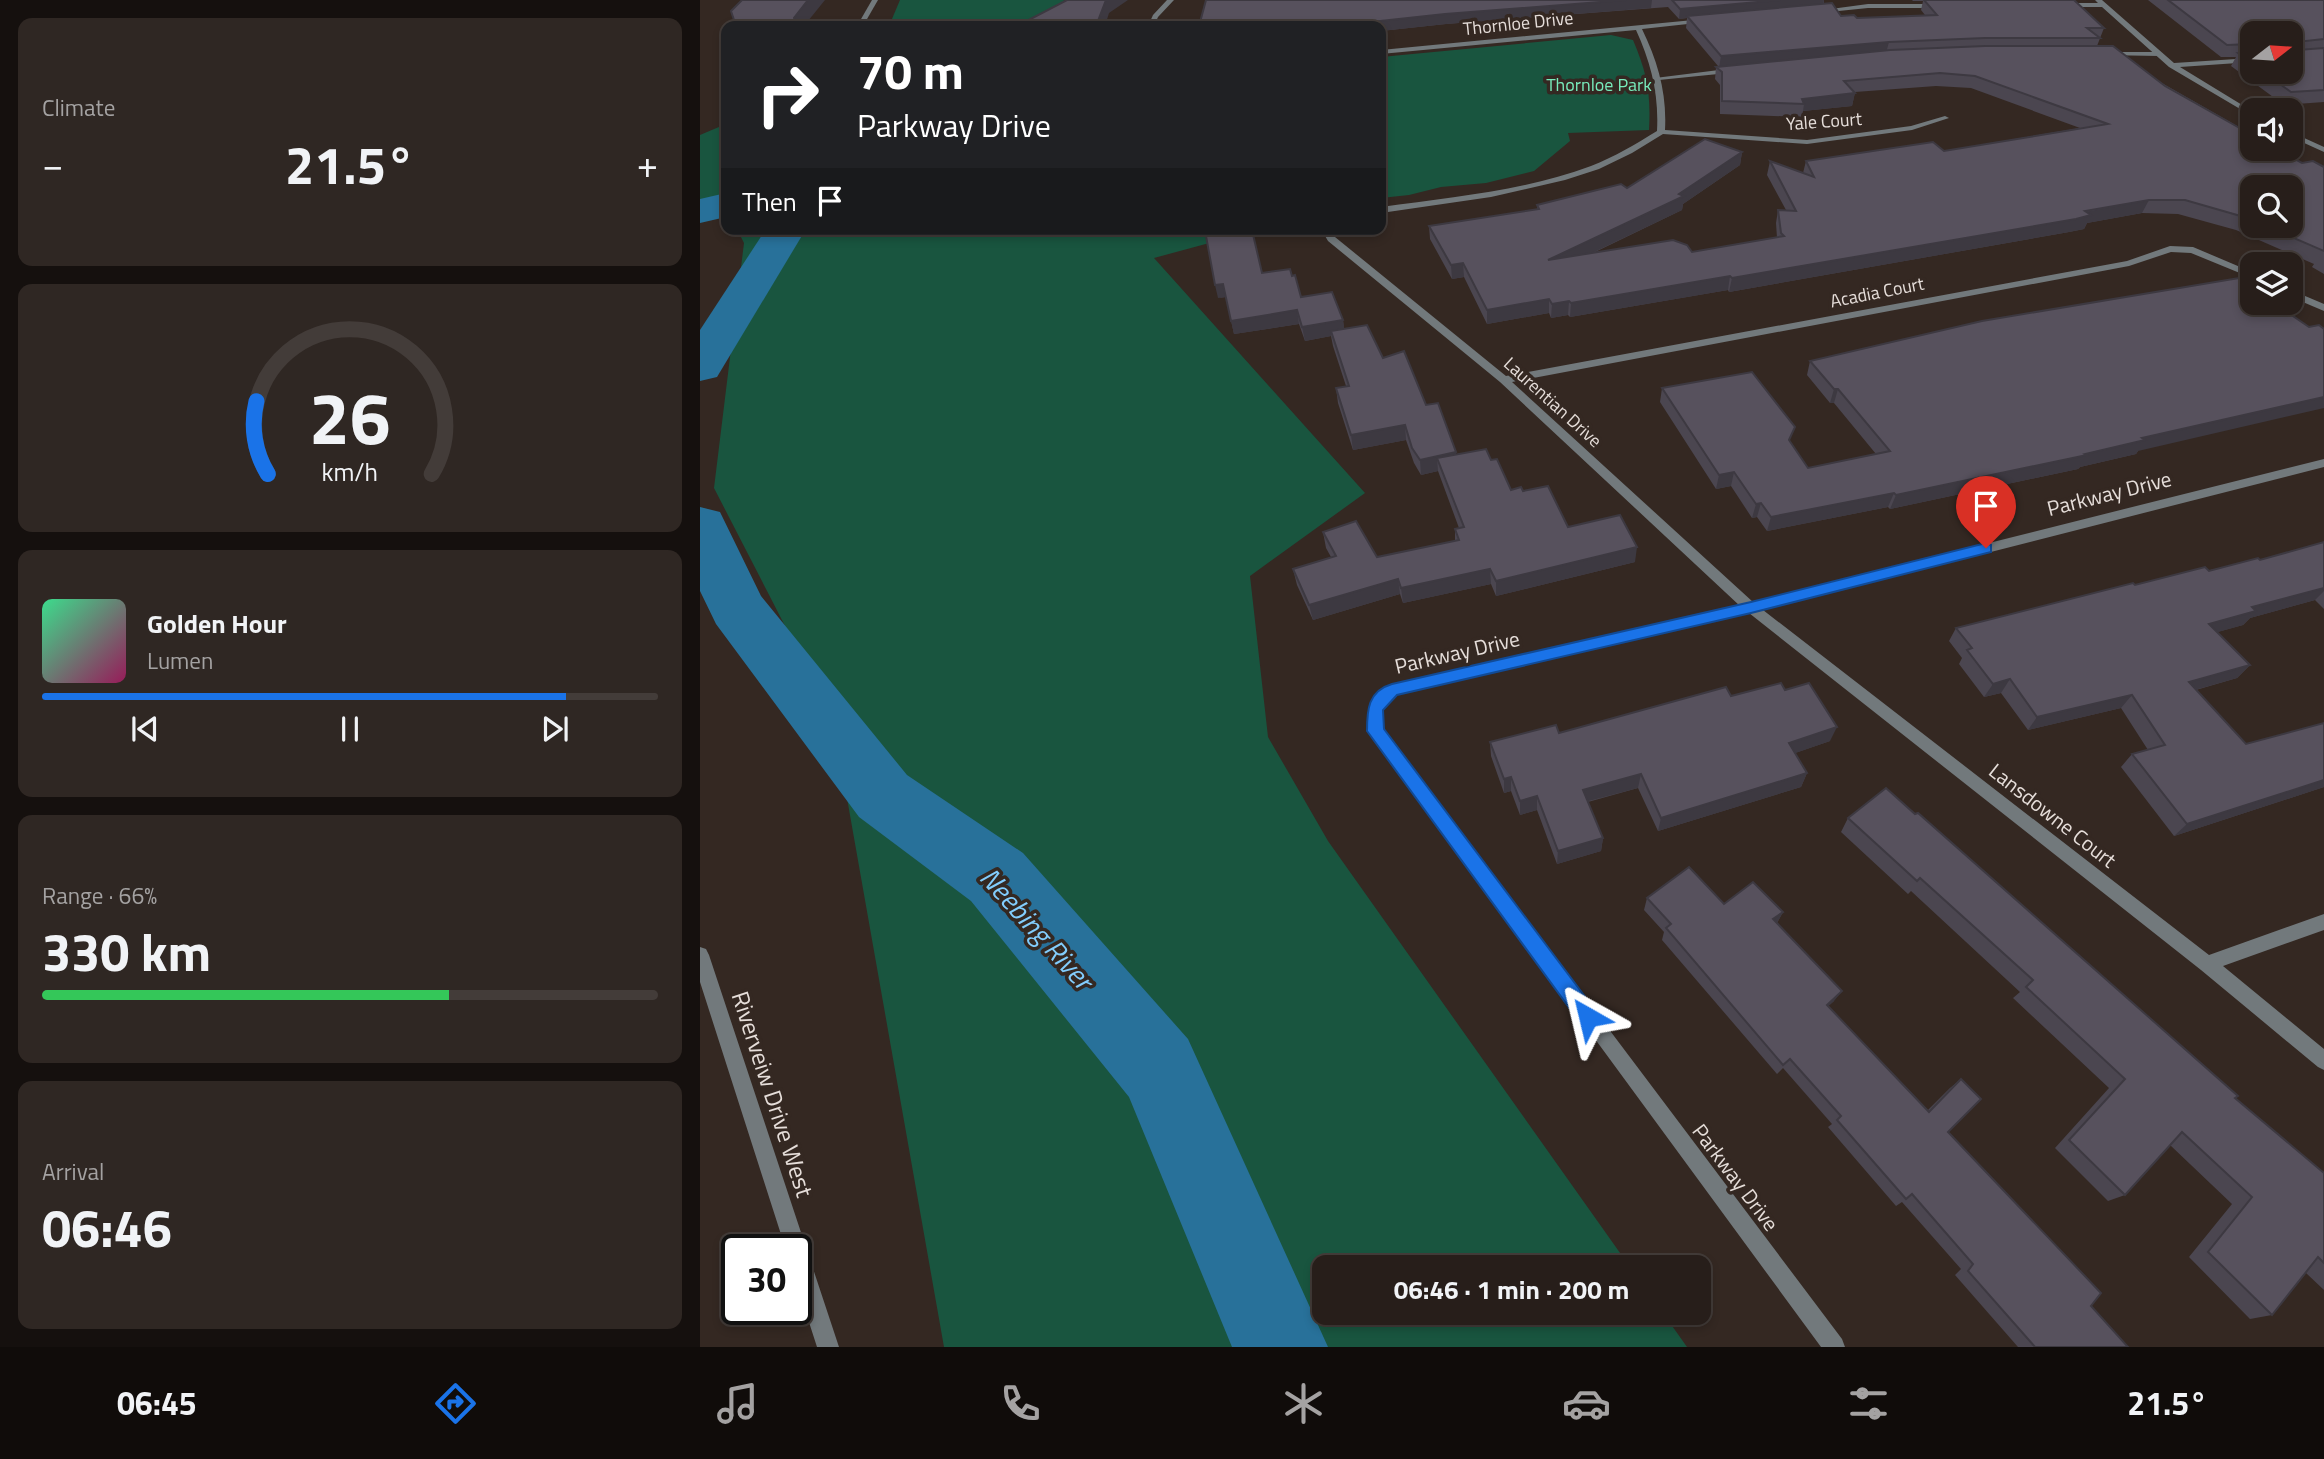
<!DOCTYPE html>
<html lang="en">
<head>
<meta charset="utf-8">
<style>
	:root { --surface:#271e1a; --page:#2f2723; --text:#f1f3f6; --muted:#a4a2a2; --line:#433c39; --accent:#1a73e8 }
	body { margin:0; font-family:"Titillium Web",sans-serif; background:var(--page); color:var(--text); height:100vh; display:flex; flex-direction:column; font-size:26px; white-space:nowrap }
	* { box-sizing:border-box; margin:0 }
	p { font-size:23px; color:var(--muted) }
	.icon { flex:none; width:38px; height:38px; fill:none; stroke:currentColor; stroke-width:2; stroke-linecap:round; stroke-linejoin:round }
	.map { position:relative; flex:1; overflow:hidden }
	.panel { display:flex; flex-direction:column; gap:18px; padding:18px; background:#15100e; width:700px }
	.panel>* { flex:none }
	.top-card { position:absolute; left:21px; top:21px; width:665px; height:214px; border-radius:14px; box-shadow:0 4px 10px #0003,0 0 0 2px var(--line); background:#202124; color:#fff; overflow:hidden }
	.needle { width:46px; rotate:73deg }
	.fabs { position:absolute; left:1540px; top:21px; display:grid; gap:14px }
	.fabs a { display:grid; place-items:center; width:63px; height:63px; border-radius:14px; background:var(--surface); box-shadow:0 4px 10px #0003,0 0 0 2px var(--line); font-size:35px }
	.speed { position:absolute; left:21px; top:1234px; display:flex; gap:14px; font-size:35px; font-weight:700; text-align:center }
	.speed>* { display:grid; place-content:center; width:91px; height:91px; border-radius:50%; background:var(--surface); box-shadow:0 4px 10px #0003,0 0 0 2px var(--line); line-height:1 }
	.speed .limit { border:4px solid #111; border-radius:10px; background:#fff; color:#111 }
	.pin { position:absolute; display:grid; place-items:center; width:60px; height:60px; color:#fff; margin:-72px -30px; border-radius:50% 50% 50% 0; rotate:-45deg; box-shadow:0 0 7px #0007 }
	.pin .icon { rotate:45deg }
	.me { position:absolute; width:77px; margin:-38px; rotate:323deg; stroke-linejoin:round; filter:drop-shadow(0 0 5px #0008) }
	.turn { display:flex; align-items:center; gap:24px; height:147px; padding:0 21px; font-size:32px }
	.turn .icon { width:91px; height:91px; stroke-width:2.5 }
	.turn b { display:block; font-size:49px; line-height:60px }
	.then { display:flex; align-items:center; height:66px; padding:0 21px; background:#0003; gap:14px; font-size:26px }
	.big { font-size:52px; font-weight:700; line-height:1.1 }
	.panel .card { flex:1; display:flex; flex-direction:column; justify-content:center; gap:10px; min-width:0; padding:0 24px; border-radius:14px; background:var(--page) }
	.panel .dial { align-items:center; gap:0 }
	.dial svg { height:182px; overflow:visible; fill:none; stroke:var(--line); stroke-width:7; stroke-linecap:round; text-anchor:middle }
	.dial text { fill:var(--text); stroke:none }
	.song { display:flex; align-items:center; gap:21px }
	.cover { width:84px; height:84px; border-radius:10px; background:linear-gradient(135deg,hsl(150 70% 55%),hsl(330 70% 35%)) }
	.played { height:7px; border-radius:4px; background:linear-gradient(90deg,var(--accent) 85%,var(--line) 85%) }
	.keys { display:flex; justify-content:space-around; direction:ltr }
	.heat { display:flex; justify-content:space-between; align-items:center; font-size:38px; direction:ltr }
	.charge { height:10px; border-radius:5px; background:linear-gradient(90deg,#34c759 66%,var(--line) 0) }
	.trip { position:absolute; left:612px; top:1255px; width:399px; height:70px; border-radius:14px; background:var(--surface); box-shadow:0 4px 10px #0003,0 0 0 2px var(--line); font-weight:700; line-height:70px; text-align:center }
	.tabs { display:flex; height:112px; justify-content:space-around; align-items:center; background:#100c0a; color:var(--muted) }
	.tabs .icon { width:49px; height:49px }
	.tabs .active { color:var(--accent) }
	.tabs b { font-size:32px; color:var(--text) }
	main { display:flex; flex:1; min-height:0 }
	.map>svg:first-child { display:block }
	.green { fill:#19553f }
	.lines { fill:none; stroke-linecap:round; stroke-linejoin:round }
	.river { fill:#28719a; fill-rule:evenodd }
	.lane { fill:#72797c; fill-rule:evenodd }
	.street { fill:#72797c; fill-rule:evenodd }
	.wall { fill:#4b4650; fill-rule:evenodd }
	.shaded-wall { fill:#3d3941 }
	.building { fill:#57515d; stroke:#3d3941; stroke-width:2 }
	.route { fill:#1a73e8; stroke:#114b97; stroke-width:2 }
	.labels { text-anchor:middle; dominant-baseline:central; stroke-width:7; stroke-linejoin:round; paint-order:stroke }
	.far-street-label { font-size:18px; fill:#e6deda; stroke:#342822 }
	.far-park-label { font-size:18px; fill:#78ecbc; stroke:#342822 }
	.street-label { font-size:21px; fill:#e6deda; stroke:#342822 }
	.near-street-label { font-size:24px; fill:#e6deda; stroke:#342822 }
	.near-water-label { font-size:28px; font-style:italic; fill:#82cdfd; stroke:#342822 }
</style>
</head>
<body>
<main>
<section class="panel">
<div class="card"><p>Climate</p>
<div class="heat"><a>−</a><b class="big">21.5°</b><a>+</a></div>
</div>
<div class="card dial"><svg viewBox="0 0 100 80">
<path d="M14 69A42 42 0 1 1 86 69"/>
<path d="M14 69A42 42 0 0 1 9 37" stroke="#1a73e8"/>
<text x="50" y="56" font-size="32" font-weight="700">26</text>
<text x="50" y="72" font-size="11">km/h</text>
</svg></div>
<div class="card">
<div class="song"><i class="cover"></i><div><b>Golden Hour</b><p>Lumen</p></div></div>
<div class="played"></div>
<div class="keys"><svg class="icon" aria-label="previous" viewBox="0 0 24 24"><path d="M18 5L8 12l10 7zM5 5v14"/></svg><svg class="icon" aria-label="pause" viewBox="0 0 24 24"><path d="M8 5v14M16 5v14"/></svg><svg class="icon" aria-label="next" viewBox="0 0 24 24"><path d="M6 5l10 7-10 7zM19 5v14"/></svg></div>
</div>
<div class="card"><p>Range · 66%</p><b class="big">330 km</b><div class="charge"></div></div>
<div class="card"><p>Arrival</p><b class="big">06:46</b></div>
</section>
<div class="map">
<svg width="1624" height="1347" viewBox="0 0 1624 1347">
	<rect width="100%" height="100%" fill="#342822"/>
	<g class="green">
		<polygon points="200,0 364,0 355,26 189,26"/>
		<path d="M911,35L933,40C947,73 951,93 949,130L868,133L870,141L834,171L786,183L741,187L709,195L681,198V57Z"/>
		<polygon points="26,124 26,207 0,209 0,135"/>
		<polygon points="37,229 561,229 454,258 665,493 550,576 568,737 628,841 930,1267 625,1267 625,1312 963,1313 987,1347 244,1347 133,719 14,488 44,243"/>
	</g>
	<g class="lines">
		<g class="river">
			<polygon points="26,193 26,217 0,223 0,199"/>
			<polygon points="66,229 106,229 17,377 0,381 0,330"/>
			<polygon points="0,507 20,512 61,596 207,775 323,853 488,1039 628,1347 532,1347 429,1097 271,901 159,817 16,624 0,591"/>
		</g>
		<g class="lane">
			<polygon points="1405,52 1459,52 1463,54 1459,56 1403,55"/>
			<polygon points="1035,68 1038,72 959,80 955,78"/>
		</g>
		<g class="street">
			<polygon points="172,0 178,0 163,26 157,26"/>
			<polygon points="467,0 474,0 458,17 454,26 448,26 453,15"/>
			<polygon points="1395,0 1402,0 1474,63 1552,58 1552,62 1480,67 1552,111 1552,116 1469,67 1402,7 1363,7 1360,5 1363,3 1398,3"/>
			<polygon points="1168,4 1242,4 1245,6 1242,8 1168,8 1119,13 1116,11"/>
			<path d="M1004,19L1006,22L942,29C958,62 967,93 965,130L1107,140L1211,126L1245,116L1249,118L1212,130L1107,144L963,134L932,153L899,169L865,180L791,197L681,213V207C751,197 824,191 891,166C914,157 936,144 957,131C959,94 951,63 936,30L681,54V50Z"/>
			<polygon points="1591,132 1624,147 1624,152 1591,137"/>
			<polygon points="621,229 630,229 635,237 806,376 1427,261 1470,246 1493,247 1552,272 1552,278 1491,253 1471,252 1429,266 812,382 1053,602 1624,459 1624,467 1063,610 1509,955 1624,914 1624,930 1523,966 1624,1049 1624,1070 1618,1067 1501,970 1049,613 696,695 682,710 683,729 1142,1339 1145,1347 1121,1347 669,731 668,708 687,686 1040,606 800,382 628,241"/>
			<polygon points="1591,290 1624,304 1624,311 1591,297"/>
			<polygon points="0,947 6,949 9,955 139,1347 117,1347 96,1282 96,1250 86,1250 0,982"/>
		</g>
	</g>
	<g class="wall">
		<path d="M506,0H1124V4L1141,16L1157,18L1225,15L1221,10L1223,1H1213L1212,0H1374L1404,28L1397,46L1602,163L1624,167V274L1612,267L1614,264L1536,230L1478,214L1442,213L1387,223L1384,229L1369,232L1029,292L1028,290L870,317L868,315L851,318L849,313L787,324L764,277L752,279L730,239L729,226L837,209V205L927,188L1042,152L1040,165L983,204L982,210L891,254L992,252L1077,238L1076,223L1078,210H1086L1067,175L1070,161L1103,173L1106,161L1244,151L1380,128L1271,88L1236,86L1155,92L1152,106L1103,111L1102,117L1020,114V85L1015,79L1016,67L1018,66L986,28L987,18L979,19L968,7L746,24L681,31V26ZM1552,187L1591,226H1552Z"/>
		<path d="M1448,0H1624V102L1584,105L1531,66L1536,57H1521ZM1552,33L1591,72H1552Z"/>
		<polygon points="592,276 601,297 643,320 644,329 683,358 726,405 756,452 756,455 791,460 811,490 823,491 868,527 935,562 796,596 791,584 703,603 700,594 613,620 597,585 593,569 631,557 626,548 623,532 677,557 755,541 755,529 759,528 738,471 721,475 714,463 706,440 653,450 638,403 636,388 646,386 633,346 631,336 605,341 599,324 534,334 526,297 518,298"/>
		<polygon points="1110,361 1438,451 1436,454 1380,467 1378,469 1190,509 1188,507 1067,531 1057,517 1052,518 1031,486 1016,489 960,402 962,388 1090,442 1108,468 1176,454 1134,403 1130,403 1107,375"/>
		<polygon points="1624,542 1624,609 1615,600 1550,618 1543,625 1517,632 1550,665 1537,678 1496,690 1546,744 1624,723 1624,787 1474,836 1421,767 1432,754 1448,750 1421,708 1328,730 1301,693 1284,697 1259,664 1262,658 1249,641 1256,628 1435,585 1560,560"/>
		<polygon points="1031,696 1130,741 1095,753 1107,773 1101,787 958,831 938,788 888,802 903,838 901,851 857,864 837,810 820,815 811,791 804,793 791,756 790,742 859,733"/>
		<polygon points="1148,818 1535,1098 1624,1173 1624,1290 1606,1273 1572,1315 1550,1319 1489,1257 1532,1204 1470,1145 1425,1195 1408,1201 1355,1148 1409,1088 1313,998 1320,992 1211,891 1208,894 1141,832"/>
		<polygon points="947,898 1024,904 1083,912 1077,923 1134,1001 1128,1006 1228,1110 1250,1088 1261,1079 1248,1132 1391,1306 1428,1347 1318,1347 1255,1275 1261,1269 1202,1202 1196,1206 1128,1127 1132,1124 1083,1068 1077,1074 962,940 964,932 944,910"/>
	</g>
	<g class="shaded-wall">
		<polygon points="108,0 125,0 104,26 97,26 94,18"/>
		<polygon points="406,0 428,0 409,13 405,26 396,26"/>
		<polygon points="926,0 952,0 951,8 746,24 681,31 681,26 634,26 745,14"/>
		<polygon points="1080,0 1124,0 1123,6 987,16 987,18 979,19 980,9"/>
		<polygon points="1189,42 1186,53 1019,68 1021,56"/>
		<polygon points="1155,93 1152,106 1103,111 1104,104 1102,99"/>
		<polygon points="1042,152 1040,165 983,204 982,210 848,274 848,260 979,194"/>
		<polygon points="1449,200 1442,213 1387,223 1384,229 1369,232 1029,292 1032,278"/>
		<polygon points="763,263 764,277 752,279 751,265"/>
		<polygon points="1030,276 1028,290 870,317 871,303"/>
		<polygon points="523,284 526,297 518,298 515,285"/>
		<polygon points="849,299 849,313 787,324 787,310"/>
		<polygon points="869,301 868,315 851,318 852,304"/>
		<polygon points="597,310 599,324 534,334 531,321"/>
		<polygon points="643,320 645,334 631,331 631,336 605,341 602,327"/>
		<polygon points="1134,389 1138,389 1134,403 1130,403"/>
		<polygon points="1624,397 1624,408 1438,451 1436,454 1380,467 1378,469 1190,509 1196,495 1385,454 1442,438"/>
		<polygon points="705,425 706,440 653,450 651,435"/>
		<polygon points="756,452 757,467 737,458 738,471 721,475 720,460"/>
		<polygon points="1034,472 1031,486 1016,489 1019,475"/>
		<polygon points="1194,493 1188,507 1067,531 1071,517"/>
		<polygon points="1061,503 1057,517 1052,518 1056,504"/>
		<polygon points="937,547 935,562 796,596 796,581"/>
		<polygon points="790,569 791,584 703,603 701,588"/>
		<polygon points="698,579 700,594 613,620 609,605"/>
		<polygon points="1624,588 1624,591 1615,600 1550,618 1543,625 1497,638 1509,624 1552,607"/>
		<polygon points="1550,665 1537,678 1477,695 1489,682"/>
		<polygon points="1310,679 1301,693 1284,697 1293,684"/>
		<polygon points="1432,695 1421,708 1328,730 1337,717"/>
		<polygon points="1137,727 1130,741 1084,757 1089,743"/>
		<polygon points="1107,773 1101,787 958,831 961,818"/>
		<polygon points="941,774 938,788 881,803 883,790"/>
		<polygon points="811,777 811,791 804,793 804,779"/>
		<polygon points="1624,780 1624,787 1474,836 1487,824"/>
		<polygon points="837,796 837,810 820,815 820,801"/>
		<polygon points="903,838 901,851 857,864 858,851"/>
		<polygon points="1083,912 1077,923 1073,919"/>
		<polygon points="1142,991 1134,1001 1119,1015 1127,1005"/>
	</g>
	<g class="building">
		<polygon points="42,0 108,0 94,18 97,26 36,26 31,11"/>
		<polygon points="367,0 406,0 396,26 317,26"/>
		<polygon points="506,0 926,0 745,14 634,26 499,26"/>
		<polygon points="972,0 1080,0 980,9"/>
		<polygon points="1224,0 1374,0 1404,28 1387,28 1400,38 1285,38 1189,42 1021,56 987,16 1132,3 1141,16 1154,15 1157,18 1237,15"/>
		<polygon points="1468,0 1624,0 1624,39 1596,42 1598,50 1624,48 1624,90 1591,92 1563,72 1591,72 1591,33 1552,33 1552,44 1527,45"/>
		<polygon points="1285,46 1413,46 1465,86 1552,135 1552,149 1576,149 1602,163 1613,161 1624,167 1624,251 1566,226 1591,226 1591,187 1552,187 1552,220 1544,217 1485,200 1449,200 1385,211 1391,215 1376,219 1032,278 1030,276 871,303 869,301 852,304 849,299 787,310 763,263 751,265 729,226 839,209 837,205 921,184 927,188 1005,139 1042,152 979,194 984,196 848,260 973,240 987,245 992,252 1084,236 1081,233 1078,210 1096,211 1070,161 1114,177 1106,161 1233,142 1244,151 1408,124 1275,76 1240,73 1144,81 1155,93 1102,99 1104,104 1022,101 1022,72 1016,67 1190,50"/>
		<polygon points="1552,52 1552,64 1538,53"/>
		<polygon points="552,230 562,273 590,269 592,276 595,275 601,297 632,292 643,320 602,327 597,310 531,321 523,284 515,285 506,236"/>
		<polygon points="1539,278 1552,287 1552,303 1574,303 1609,327 1619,325 1624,329 1624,397 1442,438 1445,440 1385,454 1387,455 1196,495 1194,493 1071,517 1061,503 1056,504 1034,472 1019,475 962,388 1052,372 1095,427 1089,440 1108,468 1190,451 1138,389 1134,389 1110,361 1282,321"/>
		<polygon points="667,325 683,358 704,351 726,405 738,403 756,452 720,460 712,448 705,425 651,435 636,388 649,386 631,331"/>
		<polygon points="786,449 791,460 797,459 811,490 821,487 823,491 848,486 868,527 920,515 937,547 796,581 790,569 701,588 698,579 609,605 593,569 636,556 623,532 656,521 677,557 759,540 755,529 764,527 737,458"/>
		<polygon points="1624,542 1624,588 1552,607 1556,611 1509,624 1550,665 1489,682 1546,744 1624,723 1624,780 1487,824 1432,754 1465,745 1432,695 1337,717 1310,679 1293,684 1267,650 1272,648 1256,628 1433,583 1435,585 1505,567 1509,571 1558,558 1560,560"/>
		<polygon points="1081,683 1085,690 1109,683 1137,727 1089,743 1107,773 961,818 941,774 883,790 903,838 858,851 837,796 820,801 811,777 804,779 790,742 856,725 859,733 1026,687 1031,696"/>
		<polygon points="1186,788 1215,814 1218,813 1538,1096 1535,1098 1624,1173 1624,1263 1618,1257 1572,1315 1508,1252 1552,1197 1482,1132 1425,1195 1369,1140 1425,1079 1326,987 1333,980 1220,878 1217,881 1148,818"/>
		<polygon points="989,867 1024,904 1053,882 1083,912 1073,919 1142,991 1127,1005 1229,1112 1261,1079 1281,1099 1248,1132 1401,1293 1391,1306 1428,1347 1335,1347 1268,1271 1273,1264 1212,1194 1206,1199 1137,1120 1141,1116 1090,1059 1083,1065 966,928 971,924 947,898"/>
	</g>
	<path class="route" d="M1286,543L1291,545V552L1051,613L697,695L683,710L684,729L895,1010L898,1017L895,1024L888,1027L881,1024L667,731C667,710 668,691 692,684L1051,602Z"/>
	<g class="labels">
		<g class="far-street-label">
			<text transform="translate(818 23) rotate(-6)">Thornloe Drive</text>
			<text transform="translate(1124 121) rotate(-4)">Yale Court</text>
			<text transform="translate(1177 292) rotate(-11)">Acadia Court</text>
			<text transform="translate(853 402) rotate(42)">Laurentian Drive</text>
		</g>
		<g class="far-park-label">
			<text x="899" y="84">Thornloe Park</text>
		</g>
		<g class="street-label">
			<text transform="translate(1409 493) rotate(-14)">Parkway Drive</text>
			<text transform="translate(757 652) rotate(-13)">Parkway Drive</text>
			<text transform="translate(1353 815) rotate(38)">Lansdowne Court</text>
			<text transform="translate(1036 1177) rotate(53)">Parkway Drive</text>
		</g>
		<g class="near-street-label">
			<text transform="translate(73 1094) rotate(72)">Riverveiw Drive West</text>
		</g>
		<g class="near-water-label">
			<text transform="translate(337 928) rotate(48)">Neebing River</text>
		</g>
	</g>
</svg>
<div class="fabs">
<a><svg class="needle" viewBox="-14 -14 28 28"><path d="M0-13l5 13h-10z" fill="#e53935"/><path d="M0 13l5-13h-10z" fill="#a4a2a2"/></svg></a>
<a><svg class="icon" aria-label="sound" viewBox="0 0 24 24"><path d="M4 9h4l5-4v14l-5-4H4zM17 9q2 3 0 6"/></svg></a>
<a><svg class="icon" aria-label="search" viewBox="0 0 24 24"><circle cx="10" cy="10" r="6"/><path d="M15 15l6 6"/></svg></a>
<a><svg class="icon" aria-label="layers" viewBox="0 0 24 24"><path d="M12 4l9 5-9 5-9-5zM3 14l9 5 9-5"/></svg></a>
</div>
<div class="speed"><div class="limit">30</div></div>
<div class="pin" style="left:1286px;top:548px;background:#d93025"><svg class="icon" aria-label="arrive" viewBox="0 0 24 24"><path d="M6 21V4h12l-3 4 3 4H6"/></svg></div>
<svg class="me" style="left:888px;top:1017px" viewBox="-20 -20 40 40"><path d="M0-17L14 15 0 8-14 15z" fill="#1a73e8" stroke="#fff" stroke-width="4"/></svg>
<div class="trip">06:46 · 1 min · 200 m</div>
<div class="top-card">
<div class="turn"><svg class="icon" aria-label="right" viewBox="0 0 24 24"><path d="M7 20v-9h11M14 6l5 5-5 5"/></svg><div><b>70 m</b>Parkway Drive</div></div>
<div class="then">Then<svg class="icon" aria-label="arrive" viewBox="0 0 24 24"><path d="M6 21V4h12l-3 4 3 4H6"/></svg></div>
</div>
</div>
</main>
<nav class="tabs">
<b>06:45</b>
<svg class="icon active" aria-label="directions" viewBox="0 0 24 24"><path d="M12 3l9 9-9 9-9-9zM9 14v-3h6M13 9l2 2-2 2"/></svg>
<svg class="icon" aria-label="music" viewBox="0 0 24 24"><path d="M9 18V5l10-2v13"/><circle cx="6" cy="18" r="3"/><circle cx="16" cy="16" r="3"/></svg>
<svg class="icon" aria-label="phone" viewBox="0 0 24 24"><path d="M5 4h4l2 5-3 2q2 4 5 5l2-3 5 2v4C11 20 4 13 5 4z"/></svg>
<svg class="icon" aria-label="climate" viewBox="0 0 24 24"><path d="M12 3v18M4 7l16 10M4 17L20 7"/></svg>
<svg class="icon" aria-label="car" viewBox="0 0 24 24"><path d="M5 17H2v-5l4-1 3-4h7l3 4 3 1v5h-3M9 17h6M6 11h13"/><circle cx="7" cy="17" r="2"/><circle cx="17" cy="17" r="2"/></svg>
<svg class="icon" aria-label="filters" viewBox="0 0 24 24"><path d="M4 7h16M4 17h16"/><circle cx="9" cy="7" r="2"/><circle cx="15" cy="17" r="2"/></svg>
<b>21.5°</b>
</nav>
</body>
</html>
